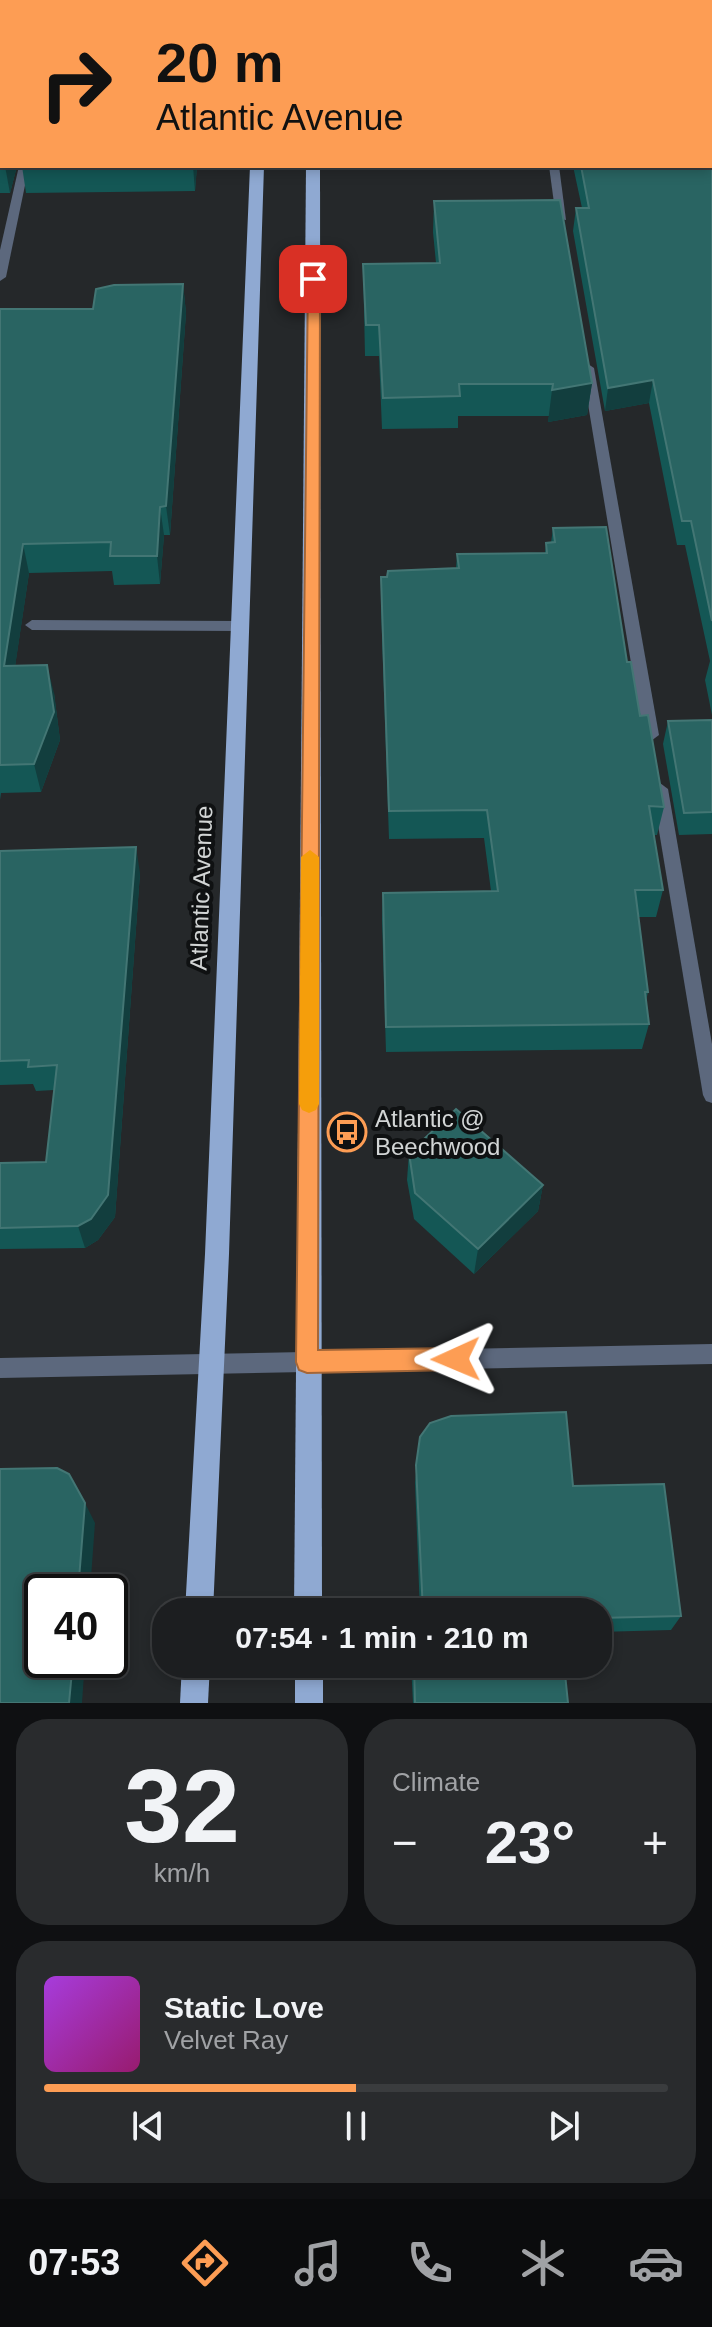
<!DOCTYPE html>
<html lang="en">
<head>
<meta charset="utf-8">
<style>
	:root { --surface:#1c1e20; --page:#292b2d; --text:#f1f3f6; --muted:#a0a2a5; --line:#3a3c3e; --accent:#fd9d54 }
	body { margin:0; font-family:Arial,sans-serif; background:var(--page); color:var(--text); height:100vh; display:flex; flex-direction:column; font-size:30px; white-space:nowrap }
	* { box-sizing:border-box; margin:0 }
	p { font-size:26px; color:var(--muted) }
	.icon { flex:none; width:44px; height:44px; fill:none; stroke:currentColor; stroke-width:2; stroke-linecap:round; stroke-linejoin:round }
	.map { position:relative; height:1703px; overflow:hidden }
	.side { display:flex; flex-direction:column; gap:16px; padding:16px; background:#0f1012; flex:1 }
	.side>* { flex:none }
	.guide { position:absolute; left:0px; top:0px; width:712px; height:168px; box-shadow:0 4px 12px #0003,0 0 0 2px var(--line); background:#fd9d54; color:#111; overflow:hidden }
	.speed { position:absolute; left:24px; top:1574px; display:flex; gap:16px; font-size:40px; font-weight:700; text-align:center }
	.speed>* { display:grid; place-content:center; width:104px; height:104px; border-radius:50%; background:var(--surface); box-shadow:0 4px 12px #0003,0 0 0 2px var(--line); line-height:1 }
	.speed .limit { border:4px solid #111; border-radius:12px; background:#fff; color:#111 }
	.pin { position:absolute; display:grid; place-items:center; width:68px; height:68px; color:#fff; margin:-34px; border-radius:16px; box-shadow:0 4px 12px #0006 }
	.me { position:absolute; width:88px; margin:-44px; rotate:269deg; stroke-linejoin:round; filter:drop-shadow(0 0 6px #0008) }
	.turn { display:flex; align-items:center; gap:28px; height:168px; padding:0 24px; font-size:36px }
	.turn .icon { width:104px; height:104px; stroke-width:2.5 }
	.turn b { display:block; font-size:56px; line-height:68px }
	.big { font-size:60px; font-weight:600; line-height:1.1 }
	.side .tile { flex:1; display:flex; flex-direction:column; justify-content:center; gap:12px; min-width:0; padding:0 28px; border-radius:32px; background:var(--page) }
	.side .dial { align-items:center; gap:0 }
	.dial b { font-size:104px; line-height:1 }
	.song { display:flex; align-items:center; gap:24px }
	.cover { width:96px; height:96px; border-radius:12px; background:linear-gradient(135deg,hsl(280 70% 55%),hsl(320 70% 35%)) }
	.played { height:8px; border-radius:4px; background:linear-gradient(90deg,var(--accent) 50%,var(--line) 50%) }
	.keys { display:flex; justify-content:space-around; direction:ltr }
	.heat { display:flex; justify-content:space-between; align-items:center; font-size:44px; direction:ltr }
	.side .tiles { flex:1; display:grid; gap:16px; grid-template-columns:1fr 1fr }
	.tile:last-child { grid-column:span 2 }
	.trip { position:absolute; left:152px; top:1598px; width:460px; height:80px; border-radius:32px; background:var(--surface); box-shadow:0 4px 12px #0003,0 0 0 2px var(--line); font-weight:600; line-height:80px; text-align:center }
	.dock { display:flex; height:128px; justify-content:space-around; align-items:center; background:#0b0c0d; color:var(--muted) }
	.dock .icon { width:56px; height:56px }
	.dock .on { color:var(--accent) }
	.dock b { font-size:36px; color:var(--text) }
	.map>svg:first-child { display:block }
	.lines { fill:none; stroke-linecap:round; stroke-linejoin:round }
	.service { fill:#5c687d; fill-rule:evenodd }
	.minor { fill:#5c687d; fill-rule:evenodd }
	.tertiary { fill:#5c687d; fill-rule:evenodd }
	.primary { fill:#8fa9d2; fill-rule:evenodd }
	.wall { fill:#145755 }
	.shaded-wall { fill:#123e3e }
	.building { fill:#296462; stroke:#437674; stroke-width:2 }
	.route { fill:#fd9d54; stroke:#a46637; stroke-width:2 }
	.slow { fill:#f59e0b }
	.labels { text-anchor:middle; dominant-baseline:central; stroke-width:8; stroke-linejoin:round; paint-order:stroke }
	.street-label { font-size:24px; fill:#d2d5d5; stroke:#0f1112 }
	.poi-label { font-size:24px; fill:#d2d5d5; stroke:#0f1112; text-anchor:start }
</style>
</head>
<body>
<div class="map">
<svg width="712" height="1703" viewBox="0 0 712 1703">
	<rect width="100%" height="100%" fill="#25282a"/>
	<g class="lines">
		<g class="service">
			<polygon points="19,166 29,166 6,277 0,281 0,250"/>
			<polygon points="549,166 559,166 566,220 556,218"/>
			<polygon points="588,364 594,368 659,735 651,741 643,735 582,368"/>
			<polygon points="32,620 239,621 246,626 239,631 32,630 25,625"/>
			<polygon points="660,783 668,789 712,1044 712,1103 706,1101 703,1095 652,789"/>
		</g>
		<rect class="minor" x="710" y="72" width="2" height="6"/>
		<polygon class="tertiary" points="712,1344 712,1364 0,1378 0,1358"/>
		<g class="primary">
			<rect x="256" y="0" width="12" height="2"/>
			<rect x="306" y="0" width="12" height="2"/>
			<polygon points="250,166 264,166 229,1254 213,1612 185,1612 205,1254"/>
			<polygon points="306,166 320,166 322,1612 294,1612"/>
			<polygon points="182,1664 210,1664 208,1703 180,1703"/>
			<rect x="295" y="1664" width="28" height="39"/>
		</g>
	</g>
	<g class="wall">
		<polygon points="0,0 2,2 2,166 17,166 10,193 0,193"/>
		<rect x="424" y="0" width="261" height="2"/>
		<polygon points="712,138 712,715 705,680 710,661 685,545 677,545 649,403 605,411 573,231 576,208 582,208 573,166 710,166"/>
		<polygon points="22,166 197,166 195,191 26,193"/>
		<polygon points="434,201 592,383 587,415 548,422 549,416 458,416 458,428 382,429 379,356 365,356 363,264 436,263 433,232"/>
		<polygon points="183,284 186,313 170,535 164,535 160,584 114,585 112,571 29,573 15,666 54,693 60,740 41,792 1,793 0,800 0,309 93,309"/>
		<polygon points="553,528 627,662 664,807 657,835 654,835 663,890 656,917 638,917 648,992 646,1001 649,1024 642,1049 386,1052 382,920 383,893 491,891 484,838 389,839 381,607 381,577 456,568 457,554 545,553 546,543 551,543"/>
		<polygon points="712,720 712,834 679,835 663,744 668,721"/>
		<polygon points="0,851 140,873 115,1217 98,1240 85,1248 0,1249 0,1163 46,1162 54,1090 36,1091 33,1084 0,1085"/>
		<polygon points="409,1153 543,1185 538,1211 474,1274 414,1219 407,1180"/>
		<polygon points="420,1437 573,1486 681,1616 671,1630 598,1632 598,1612 420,1612 415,1483"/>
		<polygon points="411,1664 564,1664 568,1703 413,1703"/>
	</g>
	<g class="shaded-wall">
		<polygon points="5,166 17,166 10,193"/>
		<polygon points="193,166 197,166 195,191"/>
		<polygon points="183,284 186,313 170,535 166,506"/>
		<polygon points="653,380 649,403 605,411 608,388"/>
		<polygon points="592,383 587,415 548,422 552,390"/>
		<polygon points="160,507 164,535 160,584 157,556"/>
		<polygon points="23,544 29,573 11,694 4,666"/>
		<polygon points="47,665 54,693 60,740 41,792 34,764"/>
		<polygon points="136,847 140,873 115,1217 98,1240 85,1248 78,1226"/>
		<polygon points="543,1185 538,1211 474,1274 478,1249"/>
		<polygon points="85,1503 95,1523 90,1592 78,1592"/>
		<polygon points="73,1660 85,1660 82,1703 69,1703"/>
	</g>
	<g class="building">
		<polygon points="0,0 128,0 128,2 2,2 2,165 0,165"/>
		<polygon points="433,0 669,0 670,2 434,2"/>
		<polygon points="710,138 712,138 712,621 691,521 682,521 653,380 608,388 576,208 589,208 581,166 710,166"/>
		<polygon points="560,200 592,383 552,390 553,384 459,384 460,396 383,398 379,325 366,325 363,264 440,263 434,201"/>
		<polygon points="183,284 166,506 160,507 157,556 110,556 111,542 23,544 4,666 47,665 54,712 34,764 0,765 0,309 93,309 96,289 114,285"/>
		<polygon points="606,527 627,662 631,662 640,716 648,715 664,807 649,806 663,890 635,890 648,992 645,992 649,1024 386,1027 383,893 498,891 487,810 389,811 381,577 387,577 388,571 459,568 457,554 547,553 546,543 555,542 553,528"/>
		<polygon points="712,720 712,812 684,813 668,721"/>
		<polygon points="136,847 108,1195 91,1219 78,1226 0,1228 0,1163 46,1162 57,1065 28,1067 29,1060 0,1061 0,851"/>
		<polygon points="456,1109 543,1185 478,1249 415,1193 409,1153"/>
		<polygon points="566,1412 573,1486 664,1484 681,1616 598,1618 598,1612 423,1612 416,1465 420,1437 430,1423 451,1416"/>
		<polygon points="57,1468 69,1474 85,1503 78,1592 42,1592 42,1660 73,1660 69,1703 0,1703 0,1469"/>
		<polygon points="414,1664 564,1664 568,1703 415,1703"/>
	</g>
	<polygon class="route" points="308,276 320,279 318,1350 456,1348 464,1351 468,1359 464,1367 456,1370 307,1373 299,1370 296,1362"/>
	<polygon class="slow" points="310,850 319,857 319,1104 316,1110 309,1113 302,1110 299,1104 301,857"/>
	<defs>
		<symbol id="bus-ring" viewBox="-11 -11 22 22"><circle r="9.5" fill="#0f1112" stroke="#fd9d54" stroke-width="1.5"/><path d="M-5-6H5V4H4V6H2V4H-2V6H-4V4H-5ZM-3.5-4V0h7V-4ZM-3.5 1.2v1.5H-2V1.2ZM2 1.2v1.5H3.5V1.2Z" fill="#fd9d54"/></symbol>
	</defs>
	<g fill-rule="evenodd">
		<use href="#bus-ring" x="325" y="1110" width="44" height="44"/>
	</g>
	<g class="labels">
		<g class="street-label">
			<text transform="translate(201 888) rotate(-88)">Atlantic Avenue</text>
		</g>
		<g class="poi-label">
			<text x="375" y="1118">Atlantic @<tspan x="375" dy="28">Beechwood</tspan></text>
		</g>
	</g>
</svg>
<div class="speed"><div class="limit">40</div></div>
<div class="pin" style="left:313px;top:279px;background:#d93025"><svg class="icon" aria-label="arrive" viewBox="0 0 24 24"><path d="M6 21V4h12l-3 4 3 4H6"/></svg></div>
<svg class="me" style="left:456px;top:1359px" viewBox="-20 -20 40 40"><path d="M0-17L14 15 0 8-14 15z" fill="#fd9d54" stroke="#fff" stroke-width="4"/></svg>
<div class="trip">07:54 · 1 min · 210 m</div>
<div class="guide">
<div class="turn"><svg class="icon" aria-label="right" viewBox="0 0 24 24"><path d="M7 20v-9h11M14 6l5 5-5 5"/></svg><div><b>20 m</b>Atlantic Avenue</div></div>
</div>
</div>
<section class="side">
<div class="tiles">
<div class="tile dial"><b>32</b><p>km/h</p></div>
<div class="tile"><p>Climate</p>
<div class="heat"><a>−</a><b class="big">23°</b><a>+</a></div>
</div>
<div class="tile">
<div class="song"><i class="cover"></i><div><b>Static Love</b><p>Velvet Ray</p></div></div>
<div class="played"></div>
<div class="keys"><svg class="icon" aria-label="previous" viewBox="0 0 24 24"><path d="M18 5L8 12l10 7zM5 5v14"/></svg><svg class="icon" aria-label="pause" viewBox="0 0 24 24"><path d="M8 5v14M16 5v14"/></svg><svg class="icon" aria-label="next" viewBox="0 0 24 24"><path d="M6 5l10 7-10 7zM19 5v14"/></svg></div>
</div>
</div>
</section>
<nav class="dock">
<b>07:53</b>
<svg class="icon on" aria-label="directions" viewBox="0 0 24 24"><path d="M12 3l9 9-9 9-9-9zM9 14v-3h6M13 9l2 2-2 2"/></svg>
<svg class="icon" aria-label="music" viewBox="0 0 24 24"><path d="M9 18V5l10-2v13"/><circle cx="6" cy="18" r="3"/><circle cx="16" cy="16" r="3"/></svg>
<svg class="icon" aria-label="phone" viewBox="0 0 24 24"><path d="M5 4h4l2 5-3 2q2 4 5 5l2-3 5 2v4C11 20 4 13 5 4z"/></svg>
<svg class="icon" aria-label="climate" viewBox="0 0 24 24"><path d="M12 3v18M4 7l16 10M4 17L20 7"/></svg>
<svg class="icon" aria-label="car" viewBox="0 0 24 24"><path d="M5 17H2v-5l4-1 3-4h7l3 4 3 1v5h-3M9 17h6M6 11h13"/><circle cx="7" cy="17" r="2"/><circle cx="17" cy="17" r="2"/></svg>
</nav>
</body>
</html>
